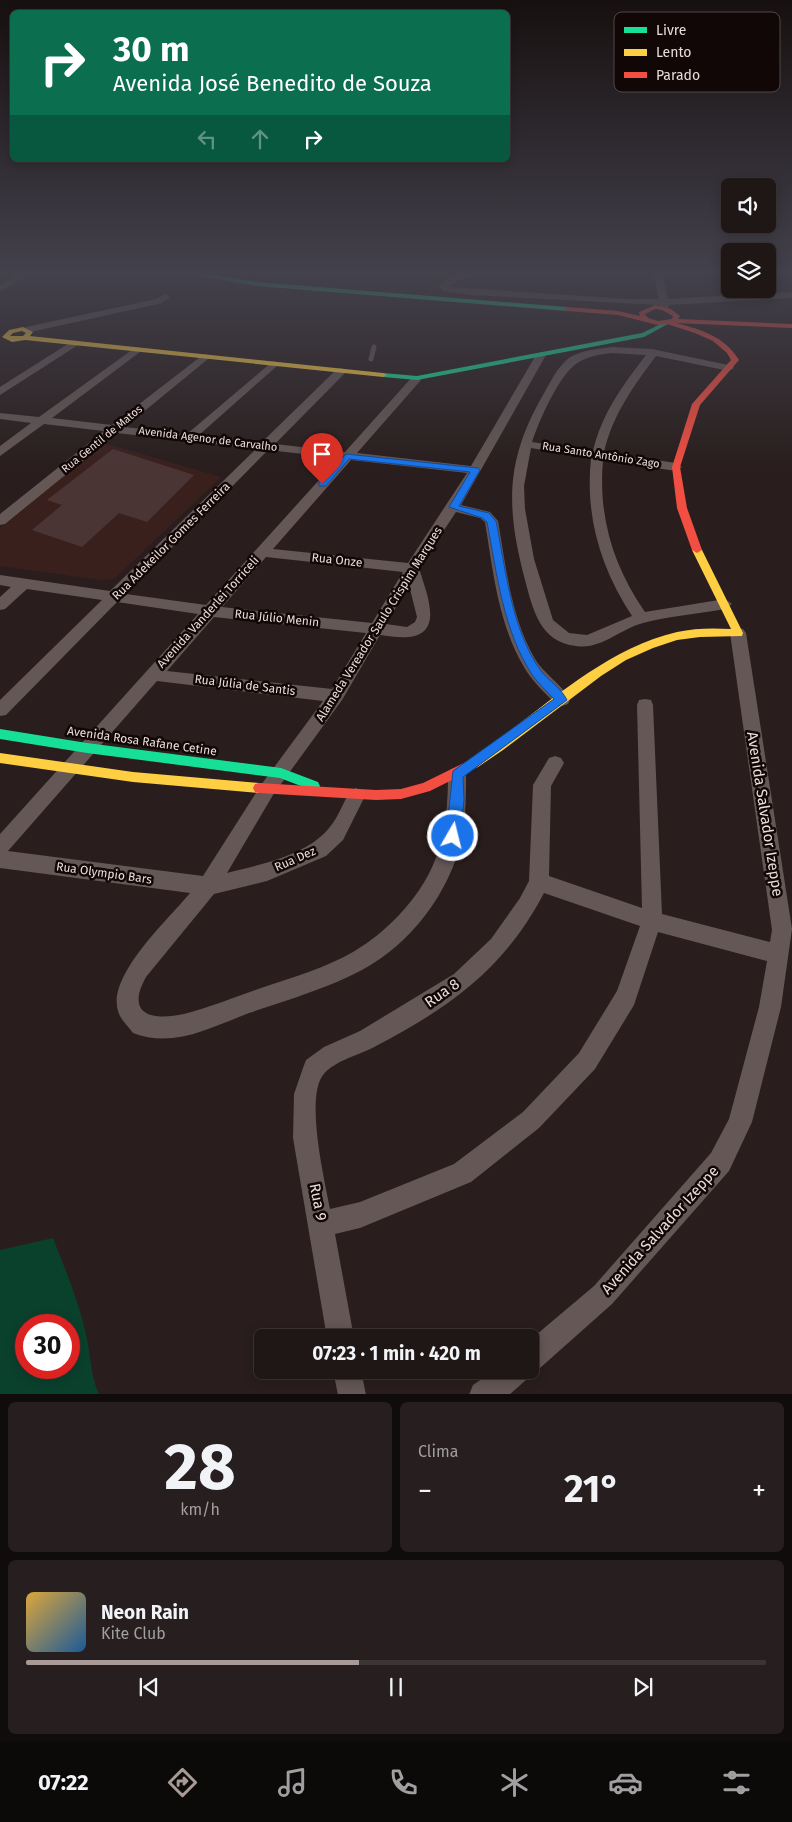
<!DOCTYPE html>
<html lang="pt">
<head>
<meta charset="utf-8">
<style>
	:root { --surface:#1f1616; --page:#271f1f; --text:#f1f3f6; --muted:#a19fa1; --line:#3c3535; --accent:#a79a97 }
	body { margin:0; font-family:"Fira Sans",sans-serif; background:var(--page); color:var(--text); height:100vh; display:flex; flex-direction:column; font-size:19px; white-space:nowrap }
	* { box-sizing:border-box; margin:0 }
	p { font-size:16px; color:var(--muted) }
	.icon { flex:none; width:28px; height:28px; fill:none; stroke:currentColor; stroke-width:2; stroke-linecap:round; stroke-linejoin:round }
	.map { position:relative; height:1394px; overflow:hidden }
	.details { display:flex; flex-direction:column; gap:8px; padding:8px; background:#110c0c; flex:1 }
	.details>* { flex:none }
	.top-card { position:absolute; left:10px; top:10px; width:500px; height:152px; border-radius:8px; box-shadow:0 2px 12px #0003,0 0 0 1px var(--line); background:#0b6e4f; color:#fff; overflow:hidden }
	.controls { position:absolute; left:721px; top:178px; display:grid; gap:10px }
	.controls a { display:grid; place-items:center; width:55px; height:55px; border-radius:8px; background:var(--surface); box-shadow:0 2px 12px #0003,0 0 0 1px var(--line); font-size:25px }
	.speed { position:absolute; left:15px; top:1314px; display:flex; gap:10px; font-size:25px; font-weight:700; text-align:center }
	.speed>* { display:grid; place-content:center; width:65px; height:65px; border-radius:50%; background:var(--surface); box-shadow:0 2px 12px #0003,0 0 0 1px var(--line); line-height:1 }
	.speed .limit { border:8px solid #d22; background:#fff; color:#111 }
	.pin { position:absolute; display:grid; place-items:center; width:42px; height:42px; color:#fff; margin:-51px -21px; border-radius:50% 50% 50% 0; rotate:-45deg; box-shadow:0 0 5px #0007 }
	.pin .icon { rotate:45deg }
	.me { position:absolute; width:55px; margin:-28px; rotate:8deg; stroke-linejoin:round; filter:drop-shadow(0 0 4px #0008) }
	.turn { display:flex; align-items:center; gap:18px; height:105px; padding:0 20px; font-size:22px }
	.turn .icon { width:65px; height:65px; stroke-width:2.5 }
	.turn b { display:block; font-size:35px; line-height:42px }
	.lanes { display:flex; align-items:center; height:48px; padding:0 20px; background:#0003; justify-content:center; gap:25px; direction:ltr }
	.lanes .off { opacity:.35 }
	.big { font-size:38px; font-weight:700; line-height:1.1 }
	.details .card { flex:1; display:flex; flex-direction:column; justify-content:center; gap:8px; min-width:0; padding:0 18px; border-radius:8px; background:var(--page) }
	.details .dial { align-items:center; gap:0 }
	.dial b { font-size:65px; line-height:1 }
	.song { display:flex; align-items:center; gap:15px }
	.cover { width:60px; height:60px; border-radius:8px; background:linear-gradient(135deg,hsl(40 70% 55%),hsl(210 70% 35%)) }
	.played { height:5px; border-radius:2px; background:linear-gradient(90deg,var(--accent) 45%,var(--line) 45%) }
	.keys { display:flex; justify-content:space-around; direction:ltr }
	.heat { display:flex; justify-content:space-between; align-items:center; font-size:28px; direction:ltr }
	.details .tiles { flex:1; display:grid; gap:8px; grid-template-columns:1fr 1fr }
	.card:last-child { grid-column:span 2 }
	.trip { position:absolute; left:254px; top:1329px; width:285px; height:50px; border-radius:8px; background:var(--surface); box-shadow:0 2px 12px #0003,0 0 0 1px var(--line); font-weight:700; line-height:50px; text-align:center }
	.dock { display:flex; height:80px; justify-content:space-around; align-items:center; background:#0c0909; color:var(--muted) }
	.dock .icon { width:35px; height:35px }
	.dock .on { color:var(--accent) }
	.dock b { font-size:22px; color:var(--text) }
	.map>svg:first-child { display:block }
	.built { fill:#3a201d }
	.green { fill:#0a412d; fill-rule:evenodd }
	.building { fill:#4b3534 }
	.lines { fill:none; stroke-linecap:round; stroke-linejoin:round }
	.lane { stroke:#645755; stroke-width:5 }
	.street { fill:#645755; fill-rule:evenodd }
	.fast { fill:#16e098; fill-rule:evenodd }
	.slow { fill:#ffcf43; fill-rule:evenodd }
	.jam { fill:#f24e42; fill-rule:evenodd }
	.route { fill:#1a73e8; stroke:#114b97 }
	.labels { text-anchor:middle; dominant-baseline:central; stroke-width:5; stroke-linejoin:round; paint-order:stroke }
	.far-street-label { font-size:11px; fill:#ebdcd9; stroke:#100706 }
	.street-label { font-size:12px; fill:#ebdcd9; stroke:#100706 }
	.near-street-label { font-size:15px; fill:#ebdcd9; stroke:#100706 }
	.key { fill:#100706; stroke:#524745; stroke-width:1 }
	.key-label { font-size:14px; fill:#ebdcd9 }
</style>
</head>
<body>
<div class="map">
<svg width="792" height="1395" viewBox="0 0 792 1395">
	<rect width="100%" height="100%" fill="#291e1d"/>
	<polygon class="built" points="104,443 221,477 114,579 101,580 0,566 0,528"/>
	<path class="green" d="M53,1238C66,1271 78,1300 86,1334C91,1354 90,1376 99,1394H0V1250ZM26,1325H69V1368H26Z"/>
	<polygon class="building" points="113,449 194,475 147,522 119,513 82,547 32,530 62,505 47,500"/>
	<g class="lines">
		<polyline class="lane" points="371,359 374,347"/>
		<g class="street">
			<polygon points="20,273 31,273 0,292 0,285"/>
			<polygon points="464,273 479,273 457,281 449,287 627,299 659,299 653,273 662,273 668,299 792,292 792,298 669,305 667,310 661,310 659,305 471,295 443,291 438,285 451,277"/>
			<polygon points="165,294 170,297 162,303 26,333 21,330 26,327 156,299"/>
			<polygon points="74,340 79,343 78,345 0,395 0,387"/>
			<path d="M136,347L140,348V352L52,418L112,425L204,354L208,355V359L125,427L187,434L273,361L278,364L277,366L199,435L262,442L337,369L341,368L346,371L345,373L275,444L345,452L413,376H421V380L357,453L471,466L536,355L541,352L545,353L546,355L461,505L490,512L498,521C506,567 511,618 535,659C544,674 562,684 570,700L568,704L562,706L556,704C545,693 532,681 524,667C498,624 493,570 485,522L480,518L456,512L419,568C425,590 446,634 408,637C399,638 389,636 380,635L342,700L273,795L227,873C259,865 308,855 329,828C338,818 343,803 350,791L356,788L362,791L365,796L343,840L326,856L267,881L214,894L146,977C125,1015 152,1021 184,1014C211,1007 237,996 264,987C294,977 325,968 353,952C370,942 386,929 400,914C440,871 448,831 448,774L451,769L457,767L463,769L466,774C466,795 466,817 462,838C450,892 411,944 362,970C326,989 287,1000 249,1013C212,1027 173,1049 133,1033C128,1026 120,1019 118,1011C107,975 169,919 190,893L0,868V834L198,614L117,602L6,715L0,716V700L102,600L27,589L5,609L0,610V597L11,587L0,585V575L110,591L256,449L117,433L5,524L0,525V514L104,431L44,424L0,456V446L31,423L0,419V413L39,417ZM268,450L339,458L206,605L126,594ZM351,460L467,473L408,563L273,549ZM266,557L403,572L372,623L222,607ZM409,585L417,617L415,622L407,627L386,624ZM214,617L366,633L332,689L167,671ZM157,681L323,701L261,785L203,876L8,851Z"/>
			<path d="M612,347L652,349L733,366L734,368L729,371L656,356C633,387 613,414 604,452L676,463L682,467L676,471L603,460C598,516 613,566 645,612L725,599L732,604L725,609C698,614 670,616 643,623C620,629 601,650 576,646C540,642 533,610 525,580C506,508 505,461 543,395C550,383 557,367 569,358C581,350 598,349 612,347ZM612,353L646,355C623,385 602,413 593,451L532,442C539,421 560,372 579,362C589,356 601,354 612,353ZM531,448L591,458C585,516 600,567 632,616L587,635L569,633L553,620L534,559L525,509L524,486Z"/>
			<path d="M738,628L743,629L746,633L792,929L781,1007L752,1122L729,1171L612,1304L540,1368L529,1371L526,1380L509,1395H469L473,1385L495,1370H530V1340L594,1286L711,1153L729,1119L759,1007L767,961L658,932L634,1005L595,1069L539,1128L471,1182L360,1228L335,1234L354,1338H327L293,1138L294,1094L303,1068L306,1060L324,1047L360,1031L454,974L491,939L520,898L529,881L533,785L549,758L555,756L561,758L564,763L551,786L549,876L642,908L637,705L639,700L645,699L651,700L653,705L662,914L770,942L772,930L730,633L733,629ZM544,893L640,926L617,991L579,1053L523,1112L454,1164L360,1202L330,1209C325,1181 305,1099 323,1075C335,1060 360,1055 376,1046C449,1008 505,968 544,893Z"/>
			<polygon points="333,1370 361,1370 366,1395 338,1395"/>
		</g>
		<g class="fast">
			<polygon points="182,273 199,273 257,282 567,307 570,309 567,311 257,286"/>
			<polygon points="663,323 668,324 644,337 417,380 383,377 379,375 383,373 417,376 642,333"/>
			<polygon points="0,729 87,743 281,768 318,782 320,786 318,790 314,791 280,778 87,753 0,739"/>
		</g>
		<g class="slow">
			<path d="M23,327L33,332L30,336L383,373L387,375L383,377L25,340L12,342L2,337L9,330ZM22,331L26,333L23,336H10L13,333Z"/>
			<path d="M697,547L702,550L743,633L742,636L700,637L677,640L653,648L626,660L601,676L503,750L478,767L474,768L470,767L468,763L470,759C537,716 597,651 677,632C695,628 713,628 731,629L692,550Z"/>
			<polygon points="0,753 133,772 259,783 263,784 265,788 263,792 259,793 133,782 0,763"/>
		</g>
		<g class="jam">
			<path d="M655,305L671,309L680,316L678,319L792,324V328L676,323C702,330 724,336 739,360L700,405L680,467L687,508L702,550L697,553L692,550L677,508L672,467L692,404L731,360L727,353L713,341L695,333L667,324L658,325L618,315L567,311L564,309L567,307L618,311L640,316L639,312ZM655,309L662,310L673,316L672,319L658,321L648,318L645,314Z"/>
			<polygon points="474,758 478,759 480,763 478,767 430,791 401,799 376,800 259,793 255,792 253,788 255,784 259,783 376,790 401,789 423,783"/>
		</g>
	</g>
	<linearGradient id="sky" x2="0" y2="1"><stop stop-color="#171010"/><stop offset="0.58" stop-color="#43414c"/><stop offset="1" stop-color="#43414c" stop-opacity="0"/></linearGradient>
	<rect width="792" height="469" fill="url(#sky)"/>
	<path class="route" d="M346,454L478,468L480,470L459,506L489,513L496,521C506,570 511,629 541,671C549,681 561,688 567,700L463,777L464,800L460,836L458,841L453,842L448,841L446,836L453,771L554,699C547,692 539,684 533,676C503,631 497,574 487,522L482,518L449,507L470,472L349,459L326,486H319V482Z"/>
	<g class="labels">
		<g class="far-street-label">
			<text transform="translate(102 439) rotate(-39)">Rua Gentil de Matos</text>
			<text transform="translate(208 439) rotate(7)">Avenida Agenor de Carvalho</text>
			<text transform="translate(601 455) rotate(9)">Rua Santo Antônio Zago</text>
		</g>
		<g class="street-label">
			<text transform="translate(171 541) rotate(-45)">Rua Adekeilor Gomes Ferreira</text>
			<text transform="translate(337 560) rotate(6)">Rua Onze</text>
			<text transform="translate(208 612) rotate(-48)">Avenida Vanderlei Torriceli</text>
			<text transform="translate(277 618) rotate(6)">Rua Júlio Menin</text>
			<text transform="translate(379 624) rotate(-58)">Alameda Vereador Saulo Crispim Marques</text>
			<text transform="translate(245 685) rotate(7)">Rua Júlia de Santis</text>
			<text transform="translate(142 741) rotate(8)">Avenida Rosa Rafane Cetine</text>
			<text transform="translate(295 859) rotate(-24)">Rua Dez</text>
			<text transform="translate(104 873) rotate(8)">Rua Olympio Bars</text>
		</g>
		<g class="near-street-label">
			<text transform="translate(765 814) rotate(81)">Avenida Salvador Izeppe</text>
			<text transform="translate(442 993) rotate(-35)">Rua 8</text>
			<text transform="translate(318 1202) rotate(79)">Rua 9</text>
			<text transform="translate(660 1230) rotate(-48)">Avenida Salvador Izeppe</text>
		</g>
	</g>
	<rect x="614" y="12" width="166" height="80" rx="8" class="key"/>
	<rect x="624" y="27" width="23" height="6" fill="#16e098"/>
	<rect x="624" y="49" width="23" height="7" fill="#ffcf43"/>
	<rect x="624" y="72" width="23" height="6" fill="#f24e42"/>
	<g class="key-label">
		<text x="656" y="35">Livre</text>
		<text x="656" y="57">Lento</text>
		<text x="656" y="80">Parado</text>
	</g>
</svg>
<div class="controls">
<a><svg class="icon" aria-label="sound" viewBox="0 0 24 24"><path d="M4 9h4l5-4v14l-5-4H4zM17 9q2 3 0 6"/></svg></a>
<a><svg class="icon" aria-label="layers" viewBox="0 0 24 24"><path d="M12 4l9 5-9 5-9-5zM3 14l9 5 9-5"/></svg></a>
</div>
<div class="speed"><div class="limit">30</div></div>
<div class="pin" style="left:322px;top:484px;background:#d93025"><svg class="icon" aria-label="arrive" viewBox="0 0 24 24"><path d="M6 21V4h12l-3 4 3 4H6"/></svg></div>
<svg class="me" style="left:453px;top:836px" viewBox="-20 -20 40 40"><circle r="17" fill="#1a73e8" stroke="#fff" stroke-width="3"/><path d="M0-11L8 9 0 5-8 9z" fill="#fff"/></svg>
<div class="trip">07:23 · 1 min · 420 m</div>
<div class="top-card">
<div class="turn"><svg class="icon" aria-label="right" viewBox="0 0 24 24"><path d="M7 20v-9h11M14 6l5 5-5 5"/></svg><div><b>30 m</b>Avenida José Benedito de Souza</div></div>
<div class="lanes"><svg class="icon off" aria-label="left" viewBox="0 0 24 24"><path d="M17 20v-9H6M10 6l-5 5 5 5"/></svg><svg class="icon off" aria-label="ahead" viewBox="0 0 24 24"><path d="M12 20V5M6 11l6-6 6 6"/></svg><svg class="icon" aria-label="right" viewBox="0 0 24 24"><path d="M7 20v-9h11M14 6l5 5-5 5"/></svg></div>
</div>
</div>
<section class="details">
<div class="tiles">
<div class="card dial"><b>28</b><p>km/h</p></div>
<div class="card"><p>Clima</p>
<div class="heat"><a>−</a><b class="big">21°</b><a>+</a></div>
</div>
<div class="card">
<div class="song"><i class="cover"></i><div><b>Neon Rain</b><p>Kite Club</p></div></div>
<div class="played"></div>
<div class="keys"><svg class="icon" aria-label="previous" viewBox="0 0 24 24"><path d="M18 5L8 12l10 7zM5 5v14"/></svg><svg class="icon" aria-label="pause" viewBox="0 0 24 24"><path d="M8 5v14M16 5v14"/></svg><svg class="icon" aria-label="next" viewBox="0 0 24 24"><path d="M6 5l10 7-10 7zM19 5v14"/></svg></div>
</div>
</div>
</section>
<nav class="dock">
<b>07:22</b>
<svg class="icon on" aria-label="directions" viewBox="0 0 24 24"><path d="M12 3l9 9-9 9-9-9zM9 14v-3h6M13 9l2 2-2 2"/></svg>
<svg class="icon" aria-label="music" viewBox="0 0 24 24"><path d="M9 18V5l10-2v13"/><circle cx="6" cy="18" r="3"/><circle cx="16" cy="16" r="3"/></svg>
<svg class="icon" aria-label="phone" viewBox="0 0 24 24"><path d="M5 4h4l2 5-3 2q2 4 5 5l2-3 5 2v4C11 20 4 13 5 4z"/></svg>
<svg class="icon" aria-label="climate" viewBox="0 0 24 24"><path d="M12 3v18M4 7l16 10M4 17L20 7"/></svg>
<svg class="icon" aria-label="car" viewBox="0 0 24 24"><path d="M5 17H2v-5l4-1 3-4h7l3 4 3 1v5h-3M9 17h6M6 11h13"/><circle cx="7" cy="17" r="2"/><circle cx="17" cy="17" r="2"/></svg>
<svg class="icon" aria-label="filters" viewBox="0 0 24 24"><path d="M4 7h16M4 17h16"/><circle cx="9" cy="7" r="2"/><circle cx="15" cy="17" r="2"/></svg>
</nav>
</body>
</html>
